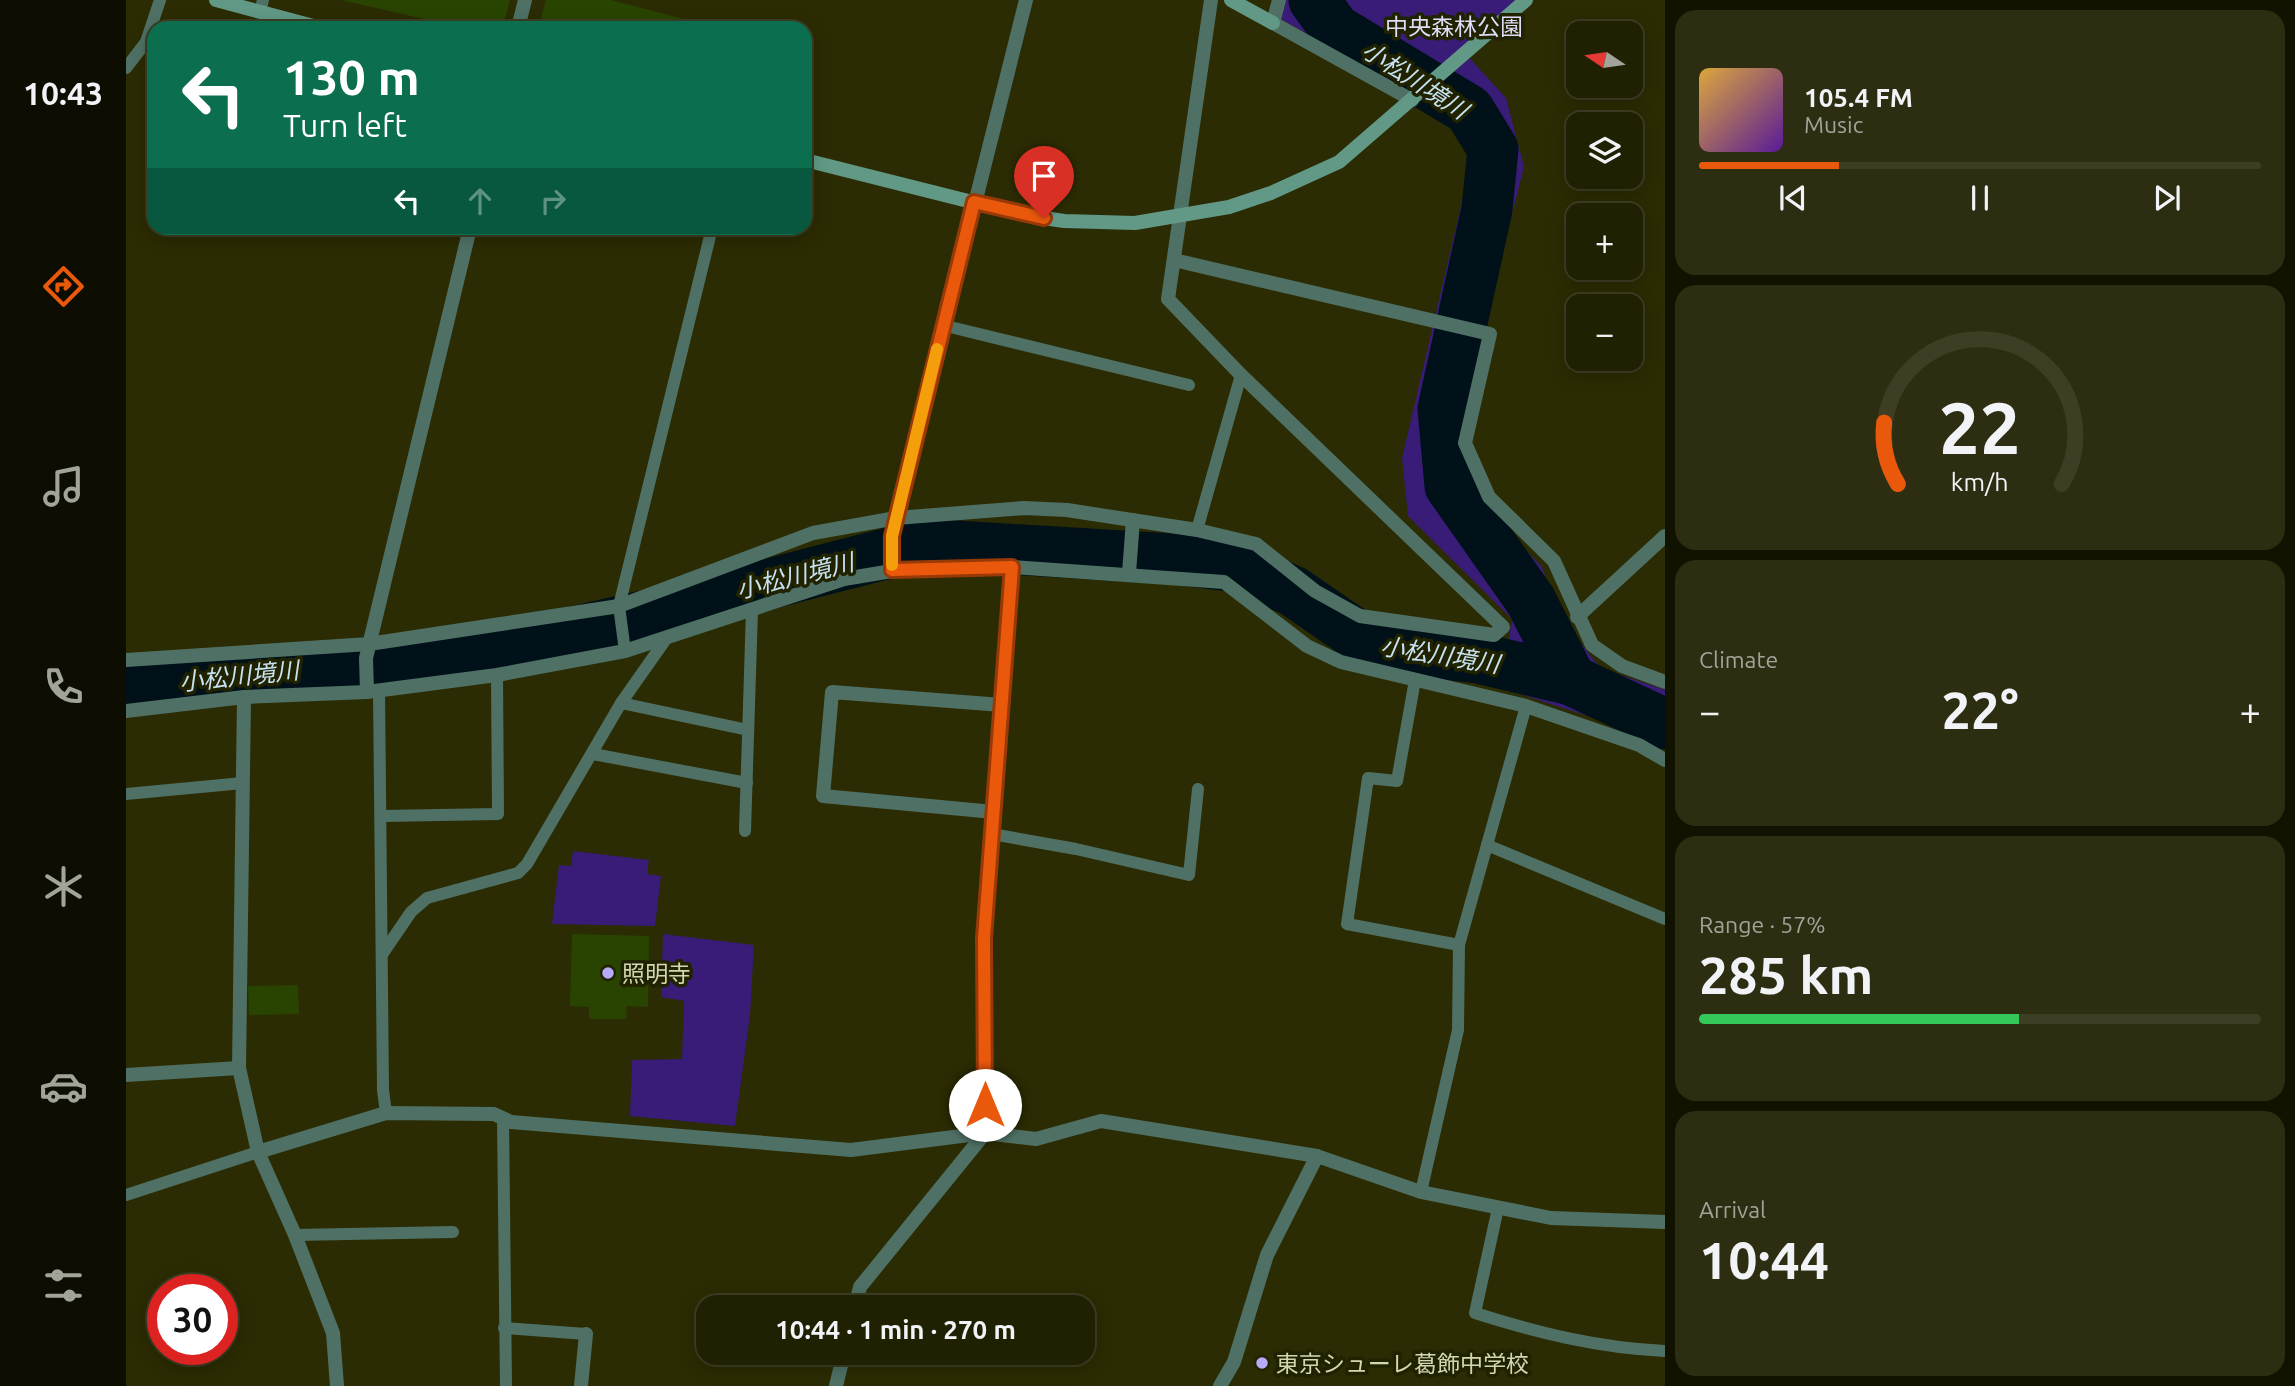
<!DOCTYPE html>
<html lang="en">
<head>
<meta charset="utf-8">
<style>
	:root { --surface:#202102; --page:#2d2e11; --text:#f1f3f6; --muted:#a2a399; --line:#3d3e24; --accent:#ea580c }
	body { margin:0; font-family:Ubuntu,"Noto Sans JP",sans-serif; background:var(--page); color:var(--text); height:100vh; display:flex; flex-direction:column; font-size:26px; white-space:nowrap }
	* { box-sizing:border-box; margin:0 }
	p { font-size:23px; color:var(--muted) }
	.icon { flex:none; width:38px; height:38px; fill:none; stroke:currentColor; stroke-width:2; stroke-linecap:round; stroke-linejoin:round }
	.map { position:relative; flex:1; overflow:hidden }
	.drawer { display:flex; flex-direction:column; gap:10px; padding:10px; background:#121201; width:630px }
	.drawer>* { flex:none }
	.guide { position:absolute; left:21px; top:21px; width:665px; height:214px; border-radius:21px; box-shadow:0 4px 18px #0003,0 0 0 2px var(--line); background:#0b6e4f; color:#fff; overflow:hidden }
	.needle { width:46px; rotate:283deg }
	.buttons { position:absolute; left:1440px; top:21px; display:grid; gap:14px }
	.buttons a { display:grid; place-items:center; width:77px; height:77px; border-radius:14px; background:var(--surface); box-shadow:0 4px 18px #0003,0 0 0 2px var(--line); font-size:35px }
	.speed { position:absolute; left:21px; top:1274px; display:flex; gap:14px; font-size:35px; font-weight:700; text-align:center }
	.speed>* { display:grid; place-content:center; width:91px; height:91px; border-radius:50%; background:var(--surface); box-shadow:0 4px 18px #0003,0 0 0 2px var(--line); line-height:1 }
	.speed .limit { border:10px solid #d22; background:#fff; color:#111 }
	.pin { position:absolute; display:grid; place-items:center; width:60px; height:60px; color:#fff; margin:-72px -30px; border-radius:50% 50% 50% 0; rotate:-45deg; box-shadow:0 0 7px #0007 }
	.pin .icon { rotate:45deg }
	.me { position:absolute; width:77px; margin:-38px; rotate:0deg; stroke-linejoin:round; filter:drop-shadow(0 0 5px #0008) }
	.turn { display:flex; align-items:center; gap:24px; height:147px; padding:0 21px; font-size:32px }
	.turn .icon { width:91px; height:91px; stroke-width:2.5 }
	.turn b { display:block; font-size:49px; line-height:60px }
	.lanes { display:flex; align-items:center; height:66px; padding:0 21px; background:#0003; justify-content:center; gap:35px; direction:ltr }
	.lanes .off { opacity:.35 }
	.big { font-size:52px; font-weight:600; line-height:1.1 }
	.drawer .card { flex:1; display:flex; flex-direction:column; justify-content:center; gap:10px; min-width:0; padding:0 24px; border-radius:21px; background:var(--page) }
	.drawer .dial { align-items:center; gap:0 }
	.dial svg { height:182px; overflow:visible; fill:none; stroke:var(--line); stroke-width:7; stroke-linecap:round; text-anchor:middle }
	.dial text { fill:var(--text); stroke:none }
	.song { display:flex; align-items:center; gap:21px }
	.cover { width:84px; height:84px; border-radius:10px; background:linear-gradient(135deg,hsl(40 70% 55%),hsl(270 70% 35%)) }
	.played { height:7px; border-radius:4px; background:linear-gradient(90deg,var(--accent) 25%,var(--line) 25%) }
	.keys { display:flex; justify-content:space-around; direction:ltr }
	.heat { display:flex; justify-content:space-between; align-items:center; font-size:38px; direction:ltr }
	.charge { height:10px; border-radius:5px; background:linear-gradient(90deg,#34c759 57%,var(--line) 0) }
	.trip { position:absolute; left:570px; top:1295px; width:399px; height:70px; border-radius:21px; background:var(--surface); box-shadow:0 4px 18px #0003,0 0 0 2px var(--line); font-weight:600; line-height:70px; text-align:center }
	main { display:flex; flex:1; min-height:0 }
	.menu { display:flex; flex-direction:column; width:126px; justify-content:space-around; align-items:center; background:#0d0d01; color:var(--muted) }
	.menu .icon { width:49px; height:49px }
	.menu .active { color:var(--accent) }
	.menu b { font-size:32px; color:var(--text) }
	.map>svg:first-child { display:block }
	.green { fill:#381c77 }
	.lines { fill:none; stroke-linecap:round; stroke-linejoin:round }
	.river { stroke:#011119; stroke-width:51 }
	.building { fill:#294400 }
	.lane { stroke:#4f7165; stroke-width:12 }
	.street { stroke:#4f7165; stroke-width:14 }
	.secondary { stroke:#619986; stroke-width:14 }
	.route-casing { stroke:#983908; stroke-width:18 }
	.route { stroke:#ea580c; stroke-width:12 }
	.slow { stroke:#f59e0b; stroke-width:12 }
	.poi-dot { fill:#b7abf8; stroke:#212200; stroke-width:2.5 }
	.labels { text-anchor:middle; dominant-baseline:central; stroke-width:7; stroke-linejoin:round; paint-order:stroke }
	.park-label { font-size:23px; fill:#dfdcf7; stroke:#212200 }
	.poi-label { font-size:23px; fill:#d3d6b1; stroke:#212200; text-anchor:start }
	.water-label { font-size:24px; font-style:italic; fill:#c7e3f2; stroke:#212200 }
</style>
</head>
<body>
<main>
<nav class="menu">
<b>10:43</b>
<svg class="icon active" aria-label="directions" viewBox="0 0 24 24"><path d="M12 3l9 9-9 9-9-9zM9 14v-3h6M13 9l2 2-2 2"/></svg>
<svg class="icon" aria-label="music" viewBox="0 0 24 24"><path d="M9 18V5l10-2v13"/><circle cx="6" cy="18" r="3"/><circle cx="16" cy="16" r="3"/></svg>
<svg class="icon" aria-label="phone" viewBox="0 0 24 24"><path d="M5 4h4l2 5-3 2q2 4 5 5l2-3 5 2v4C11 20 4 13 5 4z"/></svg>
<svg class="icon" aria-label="climate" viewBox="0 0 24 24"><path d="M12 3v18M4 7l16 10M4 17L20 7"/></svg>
<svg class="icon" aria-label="car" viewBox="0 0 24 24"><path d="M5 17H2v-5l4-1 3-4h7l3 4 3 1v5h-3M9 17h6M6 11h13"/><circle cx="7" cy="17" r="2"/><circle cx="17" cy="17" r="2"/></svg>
<svg class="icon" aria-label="filters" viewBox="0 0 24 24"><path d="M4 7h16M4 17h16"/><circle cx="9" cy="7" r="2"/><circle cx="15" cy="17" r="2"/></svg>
</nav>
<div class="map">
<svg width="1539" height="1386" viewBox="0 0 1539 1386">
	<rect width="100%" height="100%" fill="#2b2c03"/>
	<g class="green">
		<polygon points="1159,0 1393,0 1337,51 1380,98 1398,167 1331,429 1334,454 1358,506 1416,567 1431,612 1474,668 1539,690 1539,747 1514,733 1363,684 1218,655 1252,629 1382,645 1386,619 1282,516 1276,458 1350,142 1305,100 1154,19"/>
		<polygon points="447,851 523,860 521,874 535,876 529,926 426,924 433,865 445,866"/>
		<polygon points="537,934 628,945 624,1015 609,1126 504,1116 506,1060 556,1059 558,1001 535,997"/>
	</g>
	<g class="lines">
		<g class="river">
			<polyline points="1188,0 1209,29 1343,110 1367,149 1361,209 1317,409 1324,486 1405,601 1445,680"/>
			<polyline points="0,686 362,651 530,613 798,544 1046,559 1112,567 1167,591 1247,646 1352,658 1445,680 1539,724"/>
		</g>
	</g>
	<g class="building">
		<polygon points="215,0 384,0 377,28 337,28"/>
		<polygon points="420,0 485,0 558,19 556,28 412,28"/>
		<polygon points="446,934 523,936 522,1007 501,1006 500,1019 463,1019 463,1007 444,1006"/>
		<polygon points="172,985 173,1014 123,1015 122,986"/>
	</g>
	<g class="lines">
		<g class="lane">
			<polyline points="134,12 137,0"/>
			<polyline points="0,68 20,42 34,0"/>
			<polyline points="816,325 1063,385"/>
			<polyline points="1071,530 1115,375"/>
			<polyline points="499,651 493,606 586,228"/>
			<polyline points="1289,680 1271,781 1242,778 1221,924 1333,945"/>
			<polyline points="253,691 257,1090 260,1113"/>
			<polyline points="495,703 622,730"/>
			<polyline points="467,754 621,783"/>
			<polyline points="0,794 117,783"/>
			<polyline points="256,816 372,814 371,675"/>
			<polyline points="619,831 626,610"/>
			<polyline points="866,834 950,849 1063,875 1072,789"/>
			<polyline points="1361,845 1539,919"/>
			<polyline points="257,953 285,912 301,898 392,873 401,864 495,703 540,639"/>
			<polyline points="377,1118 380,1386"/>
			<polyline points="1295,1192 1332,1030 1333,945 1400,706"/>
			<polyline points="0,1195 132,1152"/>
			<path d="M1372,1208L1349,1313C1412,1333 1473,1348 1539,1351"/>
			<polyline points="169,1235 327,1232"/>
			<polyline points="378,1328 460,1334"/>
		</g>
		<g class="street">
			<polyline points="1153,0 1147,23 1286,100"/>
			<polyline points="392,28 399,0"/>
			<polyline points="1048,260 1364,334 1339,443 1363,497 1428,561 1466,645 1496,666 1539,682"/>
			<polyline points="766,571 766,536 770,518 900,0"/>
			<polyline points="1003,573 1007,520"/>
			<polyline points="1451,617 1539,536"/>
			<polyline points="0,660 243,644 493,606 687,533 770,518 898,508 941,510 1071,530 1130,544 1189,591 1234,616 1368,635 1377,627 1115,375 1042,299 1085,0"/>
			<polyline points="241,692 240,658 344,228"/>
			<polyline points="118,697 113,1068 132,1152 169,1235 207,1333 211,1386"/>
			<polyline points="0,711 118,697 241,692 371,675 499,651 718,579 766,571 886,567 1098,582 1181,646 1215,662 1400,706 1513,745 1539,760"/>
			<polyline points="868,812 697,796 706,692 876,705"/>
			<polyline points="0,1075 113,1068"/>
			<polyline points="132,1152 260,1113 368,1114 385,1122 725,1150 859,1133 858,938 886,567"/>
			<polyline points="729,1307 734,1287 859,1133 910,1139 975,1121 1191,1156 1295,1192 1425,1218 1539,1222"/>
			<polyline points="455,1386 460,1334"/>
			<polyline points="710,1386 718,1353"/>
			<polyline points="1094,1386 1108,1362 1141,1255 1191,1156"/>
		</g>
		<g class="secondary">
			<polyline points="90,0 195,28"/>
			<polyline points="1105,0 1147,23"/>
			<polyline points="679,160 898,215 938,221 1009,223 1103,207 1145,193 1213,162 1400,0"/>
		</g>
	</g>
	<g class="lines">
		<defs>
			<polyline id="route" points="859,1105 858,938 886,567 766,570 766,536 848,202 918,218"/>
		</defs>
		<use href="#route" class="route-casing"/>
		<use href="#route" class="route"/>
		<polyline class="slow" points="766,565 766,536 811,349"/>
	</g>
	<g class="poi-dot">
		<circle cx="482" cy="973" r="7"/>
		<circle cx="1136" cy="1363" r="7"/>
	</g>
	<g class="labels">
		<g class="park-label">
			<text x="1328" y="26">中央森林公園</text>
		</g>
		<g class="poi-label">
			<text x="496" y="973">照明寺</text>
			<text x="1150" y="1363">東京シューレ葛飾中学校</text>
		</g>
		<g class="water-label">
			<text transform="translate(1289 80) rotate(33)">小松川境川</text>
			<text transform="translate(669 576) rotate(-14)">小松川境川</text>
			<text transform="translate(1314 655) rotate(9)">小松川境川</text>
			<text transform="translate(113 676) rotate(-6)">小松川境川</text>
		</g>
	</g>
</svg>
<div class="buttons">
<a><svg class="needle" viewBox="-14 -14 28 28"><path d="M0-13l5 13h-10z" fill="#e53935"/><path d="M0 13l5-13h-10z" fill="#a2a399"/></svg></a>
<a><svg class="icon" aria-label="layers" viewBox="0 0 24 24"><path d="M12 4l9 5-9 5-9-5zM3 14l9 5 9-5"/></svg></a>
<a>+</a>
<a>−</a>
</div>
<div class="speed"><div class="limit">30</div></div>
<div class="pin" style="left:918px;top:218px;background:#d93025"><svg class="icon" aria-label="arrive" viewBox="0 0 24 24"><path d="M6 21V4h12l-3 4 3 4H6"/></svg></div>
<svg class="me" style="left:859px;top:1105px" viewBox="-20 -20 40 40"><circle r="19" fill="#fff"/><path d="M0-13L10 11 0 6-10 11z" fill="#ea580c"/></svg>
<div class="trip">10:44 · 1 min · 270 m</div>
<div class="guide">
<div class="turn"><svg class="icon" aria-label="left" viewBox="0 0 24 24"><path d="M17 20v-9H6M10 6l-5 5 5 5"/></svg><div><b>130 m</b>Turn left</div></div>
<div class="lanes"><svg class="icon" aria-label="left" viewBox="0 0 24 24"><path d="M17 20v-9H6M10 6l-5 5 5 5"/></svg><svg class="icon off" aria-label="ahead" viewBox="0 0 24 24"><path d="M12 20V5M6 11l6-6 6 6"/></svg><svg class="icon off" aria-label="right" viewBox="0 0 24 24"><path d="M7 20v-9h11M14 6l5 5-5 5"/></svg></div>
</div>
</div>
<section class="drawer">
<div class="card">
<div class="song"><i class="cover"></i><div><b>105.4 FM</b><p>Music</p></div></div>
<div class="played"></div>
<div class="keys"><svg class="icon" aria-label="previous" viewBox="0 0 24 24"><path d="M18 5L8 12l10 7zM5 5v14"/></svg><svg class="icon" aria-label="pause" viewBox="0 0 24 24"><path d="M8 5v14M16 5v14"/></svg><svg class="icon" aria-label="next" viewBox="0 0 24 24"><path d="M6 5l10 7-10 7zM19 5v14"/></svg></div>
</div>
<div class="card dial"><svg viewBox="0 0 100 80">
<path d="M14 69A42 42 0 1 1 86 69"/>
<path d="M14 69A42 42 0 0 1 8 42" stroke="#ea580c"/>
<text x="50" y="56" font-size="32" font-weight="700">22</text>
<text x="50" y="72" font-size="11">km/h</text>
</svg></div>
<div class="card"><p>Climate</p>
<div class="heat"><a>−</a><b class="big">22°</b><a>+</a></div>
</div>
<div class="card"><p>Range · 57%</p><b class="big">285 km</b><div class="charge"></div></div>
<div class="card"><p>Arrival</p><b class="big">10:44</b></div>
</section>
</main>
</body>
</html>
